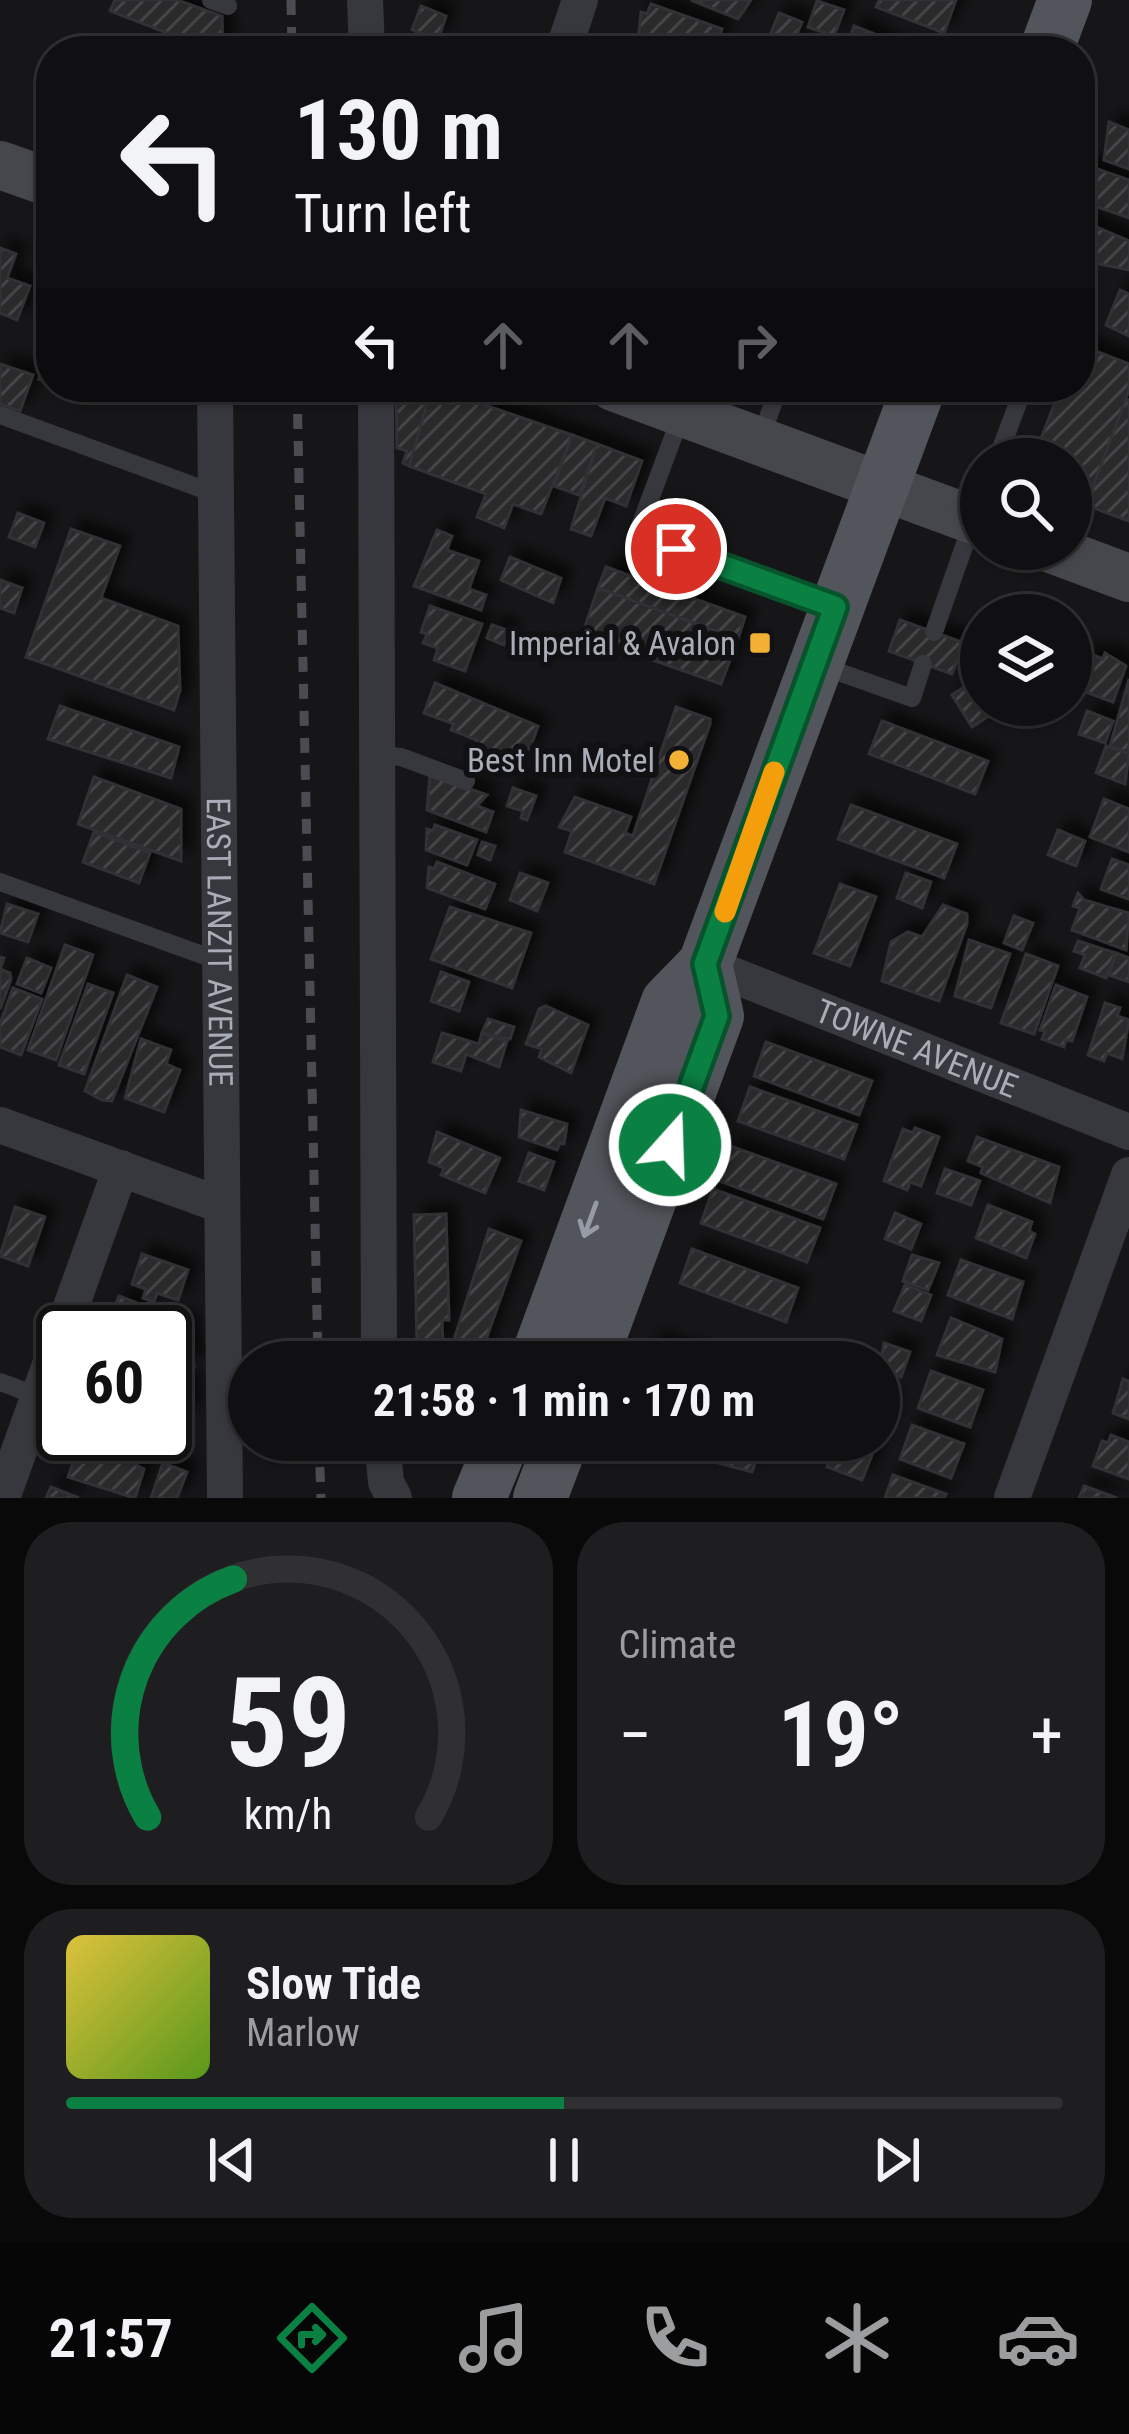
<!DOCTYPE html>
<html lang="en">
<head>
<meta charset="utf-8">
<style>
	:root { --surface:#101012; --page:#1e1e20; --text:#f1f3f6; --muted:#9c9d9f; --line:#303032; --accent:#0b8043 }
	body { margin:0; font-family:"Roboto Condensed",sans-serif; background:var(--page); color:var(--text); height:100vh; display:flex; flex-direction:column; font-size:45px; white-space:nowrap }
	* { box-sizing:border-box; margin:0 }
	p { font-size:39px; color:var(--muted) }
	.icon { flex:none; width:66px; height:66px; fill:none; stroke:currentColor; stroke-width:2; stroke-linecap:round; stroke-linejoin:round }
	.map { position:relative; height:1498px; overflow:hidden }
	.panel { display:flex; flex-direction:column; gap:24px; padding:24px; background:#09090a; flex:1 }
	.panel>* { flex:none }
	.hud { position:absolute; left:36px; top:36px; width:1059px; height:366px; border-radius:48px; box-shadow:0 3px 9px #0004,0 0 0 3px var(--line); background:#101012; color:var(--text); overflow:hidden }
	.buttons { position:absolute; left:960px; top:438px; display:grid; gap:24px }
	.buttons a { display:grid; place-items:center; width:132px; height:132px; border-radius:50%; background:var(--surface); box-shadow:0 3px 9px #0004,0 0 0 3px var(--line); font-size:60px }
	.speed { position:absolute; left:36px; top:1305px; display:flex; gap:24px; font-size:60px; font-weight:700; text-align:center }
	.speed>* { display:grid; place-content:center; width:156px; height:156px; border-radius:50%; background:var(--surface); box-shadow:0 3px 9px #0004,0 0 0 3px var(--line); line-height:1 }
	.speed .limit { border:6px solid #111; border-radius:18px; background:#fff; color:#111 }
	.pin { position:absolute; display:grid; place-items:center; width:102px; height:102px; color:#fff; margin:-51px; border:6px solid #fff; border-radius:50%; box-shadow:0 3px 12px #0007 }
	.me { position:absolute; width:132px; margin:-66px; rotate:20deg; stroke-linejoin:round; filter:drop-shadow(0 0 9px #0008) }
	.turn { display:flex; align-items:center; gap:42px; height:252px; padding:0 60px; font-size:54px }
	.turn .icon { width:156px; height:156px; stroke-width:2.5 }
	.turn b { display:block; font-size:84px; line-height:102px }
	.lanes { display:flex; align-items:center; height:114px; padding:0 60px; background:#0003; justify-content:center; gap:60px; direction:ltr }
	.lanes .off { opacity:.35 }
	.big { font-size:90px; font-weight:700; line-height:1.1 }
	.panel .card { flex:1; display:flex; flex-direction:column; justify-content:center; gap:18px; min-width:0; padding:0 42px; border-radius:48px; background:var(--page) }
	.panel .dial { align-items:center; gap:0 }
	.dial svg { height:312px; overflow:visible; fill:none; stroke:var(--line); stroke-width:7; stroke-linecap:round; text-anchor:middle }
	.dial text { fill:var(--text); stroke:none }
	.song { display:flex; align-items:center; gap:36px }
	.cover { width:144px; height:144px; border-radius:18px; background:linear-gradient(135deg,hsl(50 70% 55%),hsl(90 70% 35%)) }
	.played { height:12px; border-radius:6px; background:linear-gradient(90deg,var(--accent) 50%,var(--line) 50%) }
	.keys { display:flex; justify-content:space-around; direction:ltr }
	.heat { display:flex; justify-content:space-between; align-items:center; font-size:66px; direction:ltr }
	.panel .tiles { flex:1; display:grid; gap:24px; grid-template-columns:1fr 1fr }
	.card:last-child { grid-column:span 2 }
	.trip { position:absolute; left:228px; top:1341px; width:672px; height:120px; border-radius:60px; background:var(--surface); box-shadow:0 3px 9px #0004,0 0 0 3px var(--line); font-weight:700; line-height:120px; text-align:center }
	.dock { display:flex; height:192px; justify-content:space-around; align-items:center; background:#060607; color:var(--muted) }
	.dock .icon { width:84px; height:84px }
	.dock .active { color:var(--accent) }
	.dock b { font-size:54px; color:var(--text) }
	.map>svg:first-child { display:block }
	.building { fill:url(#building-hatch); stroke:#303034; stroke-width:3; filter:url(#shadow) }
	.lines { fill:none; stroke-linecap:round; stroke-linejoin:round }
	.service { stroke:#37383d; stroke-width:18 }
	.minor { stroke:#37383d; stroke-width:36 }
	.secondary { stroke:#45474d; stroke-width:48 }
	.primary { stroke:#53555c; stroke-width:54 }
	.rail { stroke:#4a4c52; stroke-width:9; stroke-dasharray:15 12; stroke-linecap:butt }
	.oneway { stroke:#979ba6 }
	.route-casing { stroke:#07532c; stroke-width:30 }
	.route { stroke:#0b8043; stroke-width:21 }
	.slow { stroke:#f59e0b; stroke-width:21 }
	.poi-dot { fill:#f2b134; stroke:#111113; stroke-width:4.5 }
	.labels { text-anchor:middle; dominant-baseline:central; stroke-width:12; stroke-linejoin:round; paint-order:stroke }
	.poi-label { font-size:33px; fill:#a8adb8; stroke:#111113; text-anchor:end }
	.street-label { font-size:33px; fill:#a8adb8; stroke:#111113 }
</style>
</head>
<body>
<div class="map">
<svg width="1129" height="1498" viewBox="0 0 1129 1498">
	<defs>
		<pattern id="building-hatch" width="6" height="6" patternUnits="userSpaceOnUse" patternTransform="scale(3)"><rect width="6" height="6" fill="#29292c"/><path d="M-1 1l2-2M0 6l6-6M5 7l2-2" fill="none" stroke="#454548"/></pattern>
		<filter id="shadow"><feDropShadow dx="10" dy="-10" stdDeviation="6" flood-color="#0009"/></filter>
	</defs>
	<rect width="100%" height="100%" fill="#161618"/>
	<g class="building">
		<polygon points="115,0 177,0 222,16 223,51 171,51 170,34 110,11"/>
		<polygon points="691,0 751,0 738,19"/>
		<polygon points="879,0 956,0 944,33 876,7"/>
		<polygon points="817,1 844,10 834,36 808,27"/>
		<polygon points="651,4 722,29 714,51 692,44 690,51 669,51 638,40 641,12 647,14"/>
		<polygon points="421,6 446,16 438,40 412,30"/>
		<polygon points="779,13 802,22 792,47 769,38"/>
		<polygon points="854,26 875,34 873,39 905,51 845,51"/>
		<polygon points="1109,122 1129,130 1129,169 1104,160"/>
		<polygon points="1080,163 1129,180 1129,218 1080,201"/>
		<polygon points="1080,220 1129,241 1129,270 1080,260"/>
		<polygon points="0,248 16,254 7,278 30,286 17,320 0,313"/>
		<polygon points="1120,290 1129,294 1129,336 1106,325"/>
		<polygon points="51,345 51,383 39,379"/>
		<polygon points="1080,345 1129,364 1129,390 1091,492 1071,485 1071,459 1033,459 1061,387 1080,387"/>
		<polygon points="0,364 33,375 20,411 0,404"/>
		<polygon points="62,387 92,387 89,396"/>
		<polygon points="396,387 432,387 409,466 403,463 407,451 397,448"/>
		<polygon points="432,387 572,435 541,514 513,504 504,528 477,517 486,494 409,466"/>
		<polygon points="1126,399 1129,400 1129,521 1086,505"/>
		<polygon points="572,435 597,444 579,495 554,486"/>
		<polygon points="597,444 642,461 626,506 605,498 591,536 571,529"/>
		<polygon points="18,513 44,523 35,547 9,537"/>
		<polygon points="71,529 120,546 101,598 178,626 180,690 174,710 26,657"/>
		<polygon points="437,530 452,536 447,550 479,561 469,589 486,595 481,610 414,586"/>
		<polygon points="510,557 561,578 553,603 501,580"/>
		<polygon points="606,567 745,617 738,639 598,588"/>
		<polygon points="0,580 22,588 14,613 0,608"/>
		<polygon points="598,588 738,639 721,684 582,635"/>
		<polygon points="430,606 482,624 465,671 434,660 438,648 423,643 427,634 421,632"/>
		<polygon points="900,620 964,643 952,674 889,651"/>
		<polygon points="492,625 509,631 504,645 487,638"/>
		<polygon points="1088,653 1103,659 1105,653 1126,666 1113,702 1075,688"/>
		<polygon points="981,676 981,705 1006,705 972,727 952,695"/>
		<polygon points="1129,679 1129,753 1110,746"/>
		<polygon points="435,683 538,726 525,763 475,745 477,740 451,730 454,724 424,713"/>
		<polygon points="60,706 179,747 171,778 48,739"/>
		<polygon points="676,707 710,719 710,724 654,884 565,852 572,831 559,827 575,797 631,817 625,833 633,836"/>
		<polygon points="1087,711 1113,721 1105,743 1079,734"/>
		<polygon points="882,721 988,761 975,794 869,754"/>
		<polygon points="1106,746 1129,754 1125,784 1096,773"/>
		<polygon points="430,775 487,795 477,806 493,812 486,832 427,810"/>
		<polygon points="94,777 181,809 181,861 78,824"/>
		<polygon points="513,788 536,796 527,820 521,818 523,811 507,806"/>
		<polygon points="1104,799 1129,809 1129,852 1090,837"/>
		<polygon points="851,805 957,844 944,878 838,839"/>
		<polygon points="435,825 477,840 467,865 426,850 427,829 433,831"/>
		<polygon points="1058,830 1085,841 1076,866 1048,855"/>
		<polygon points="94,832 150,853 139,883 83,862"/>
		<polygon points="482,842 495,846 490,860 478,855"/>
		<polygon points="1112,859 1129,865 1129,899 1101,889"/>
		<polygon points="437,862 495,884 485,909 427,888 429,867 434,869"/>
		<polygon points="520,873 548,883 537,911 510,900"/>
		<polygon points="906,873 931,882 922,908 897,898"/>
		<polygon points="840,884 876,897 850,966 814,953"/>
		<polygon points="1078,893 1084,900 1129,913 1126,950 1072,930 1080,908 1073,906"/>
		<polygon points="7,904 38,914 28,942 0,933"/>
		<polygon points="943,905 967,914 967,924 939,1001 882,981 891,942 908,932 922,937"/>
		<polygon points="450,907 531,933 512,988 431,959"/>
		<polygon points="1014,916 1033,923 1022,950 1004,943"/>
		<polygon points="969,940 1010,954 991,1008 955,996"/>
		<polygon points="1078,941 1115,953 1106,978 1080,968 1085,955 1074,951"/>
		<polygon points="65,945 93,955 56,1060 28,1050"/>
		<polygon points="1116,953 1129,958 1129,982 1109,975"/>
		<polygon points="1026,954 1058,966 1034,1034 1001,1023"/>
		<polygon points="0,957 4,958 0,969 10,973 11,979 0,1009"/>
		<polygon points="27,958 51,968 41,993 17,984"/>
		<polygon points="441,972 469,982 459,1011 431,1001"/>
		<polygon points="127,975 157,987 112,1101 102,1100 85,1091"/>
		<polygon points="88,984 113,993 84,1074 59,1065"/>
		<polygon points="1056,985 1087,997 1072,1041 1066,1040 1064,1047 1042,1039 1045,1031 1040,1030"/>
		<polygon points="13,988 42,999 21,1055 0,1047 0,1024"/>
		<polygon points="1105,1003 1120,1008 1117,1016 1129,1020 1122,1059 1107,1053 1104,1061 1088,1055"/>
		<polygon points="546,1006 588,1025 571,1073 539,1057 542,1049 526,1044 539,1009"/>
		<polygon points="488,1019 514,1027 510,1039 482,1033"/>
		<polygon points="442,1033 479,1044 482,1033 507,1041 499,1067 466,1054 461,1071 433,1062"/>
		<polygon points="141,1039 171,1050 166,1064 180,1070 164,1112 125,1098"/>
		<polygon points="766,1042 872,1081 859,1115 754,1076"/>
		<polygon points="750,1087 857,1125 844,1159 738,1121"/>
		<polygon points="521,1110 567,1124 564,1144 560,1143 557,1150 519,1137"/>
		<polygon points="915,1128 939,1137 921,1186 910,1182 907,1190 884,1181 903,1129 913,1133"/>
		<polygon points="437,1132 500,1158 485,1193 441,1175 444,1168 429,1162"/>
		<polygon points="977,1137 1059,1167 1050,1203 981,1173 983,1167 968,1161"/>
		<polygon points="730,1146 836,1184 823,1219 717,1180"/>
		<polygon points="529,1153 554,1162 544,1190 519,1181"/>
		<polygon points="945,1169 980,1181 971,1205 937,1193"/>
		<polygon points="713,1189 820,1228 807,1262 701,1223"/>
		<polygon points="988,1205 1032,1222 1029,1231 1035,1234 1026,1258 976,1238"/>
		<polygon points="15,1207 45,1217 28,1266 0,1256"/>
		<polygon points="895,1213 921,1224 911,1249 885,1239"/>
		<polygon points="446,1214 449,1320 442,1320 443,1346 417,1347 414,1215"/>
		<polygon points="489,1229 521,1241 478,1362 447,1362"/>
		<polygon points="692,1249 798,1288 786,1322 680,1283"/>
		<polygon points="142,1254 188,1270 178,1300 157,1293 154,1302 143,1298 146,1289 132,1284"/>
		<polygon points="912,1255 939,1263 928,1290 903,1281"/>
		<polygon points="961,1260 1023,1282 1012,1319 948,1295"/>
		<polygon points="905,1285 931,1295 921,1321 894,1311"/>
		<polygon points="119,1296 145,1306 135,1332 109,1321"/>
		<polygon points="951,1318 1002,1339 995,1372 937,1355"/>
		<polygon points="159,1323 187,1323 194,1365 182,1364 182,1357 165,1357 165,1332 159,1332"/>
		<polygon points="654,1341 709,1361 709,1362 646,1362"/>
		<polygon points="884,1343 910,1352 901,1377 879,1369"/>
		<polygon points="931,1371 983,1390 970,1427 918,1408"/>
		<polygon points="1123,1379 1129,1381 1129,1419 1113,1413"/>
		<polygon points="188,1382 190,1414 165,1415 165,1383"/>
		<polygon points="879,1399 891,1403 882,1429 879,1428"/>
		<polygon points="912,1425 964,1444 951,1478 900,1459"/>
		<polygon points="100,1434 134,1442 128,1461 144,1469 135,1498 68,1477 79,1445 95,1450"/>
		<polygon points="1111,1435 1129,1442 1129,1479 1093,1466 1102,1441 1108,1443"/>
		<polygon points="622,1440 661,1440 655,1451"/>
		<polygon points="684,1440 763,1440 752,1472 680,1453"/>
		<polygon points="837,1442 872,1455 862,1480 827,1467"/>
		<polygon points="163,1463 187,1472 177,1498 151,1498"/>
		<polygon points="893,1475 946,1494 944,1498 885,1498"/>
		<polygon points="1084,1486 1117,1498 1079,1498"/>
		<polygon points="51,1487 79,1498 46,1498"/>
	</g>
	<g class="lines">
		<g class="service">
			<polyline points="211,0 228,6"/>
			<polyline points="998,387 1021,395"/>
			<polyline points="0,415 216,494"/>
			<polyline points="681,416 637,534 831,605"/>
			<polyline points="761,437 779,387"/>
			<polyline points="997,459 1024,387"/>
			<polyline points="934,632 973,521"/>
			<polyline points="819,665 912,698 923,664"/>
			<polyline points="378,755 401,757 466,781"/>
			<polyline points="0,882 219,961"/>
			<polyline points="0,1382 38,1396"/>
		</g>
		<g class="minor">
			<polyline points="365,0 367,51"/>
			<polyline points="563,51 580,0"/>
			<path id="s1" d="M215,387L225,1498"/>
			<polyline points="376,387 379,1362"/>
			<path id="s2" d="M705,964L1129,1132"/>
			<polyline points="0,1125 221,1205"/>
			<polyline points="382,1440 386,1482 394,1498"/>
			<polyline points="2,1498 121,1168"/>
			<polyline points="1012,1498 1129,1175"/>
		</g>
		<g class="secondary">
			<polyline points="0,165 51,183"/>
			<polyline points="613,387 981,523"/>
			<polyline points="1051,549 1129,578"/>
		</g>
		<g class="primary">
			<polyline points="1046,51 1065,0"/>
			<polyline points="536,1362 668,1002 705,964 919,387"/>
			<polyline points="590,1362 717,1016 705,964"/>
			<polyline points="479,1498 503,1440"/>
			<polyline points="540,1498 562,1440"/>
		</g>
		<g class="rail">
			<polyline points="291,0 292,51"/>
			<polyline points="297,387 318,1362"/>
			<polyline points="319,1440 321,1498"/>
		</g>
	</g>
	<defs><path id="oneway-shaft" d="M-6 0H5M1.5-3L5.5 0L1.5 3" fill="none" stroke-width="1.6" stroke-linecap="round" stroke-linejoin="round" transform="scale(3)"/></defs>
	<use class="oneway" href="#oneway-shaft" transform="translate(590 1220) rotate(110)"/>
	<g class="lines">
		<defs>
			<polyline id="route" points="670,1145 717,1016 705,964 835,607 676,549"/>
		</defs>
		<use href="#route" class="route-casing"/>
		<use href="#route" class="route"/>
		<polyline class="slow" points="725,912 774,772"/>
	</g>
	<g class="poi-dot">
		<rect x="748" y="631" width="24" height="24" rx="6"/>
		<circle cx="679" cy="760" r="12"/>
	</g>
	<g class="labels">
		<g class="poi-label">
			<text x="736" y="643">Imperial &amp; Avalon</text>
			<text x="655" y="760">Best Inn Motel</text>
		</g>
		<g class="street-label">
			<text stroke="none"><textPath href="#s1" startOffset="555">EAST LANZIT AVENUE</textPath></text>
			<text stroke="none"><textPath href="#s2" startOffset="228">TOWNE AVENUE</textPath></text>
		</g>
	</g>
</svg>
<div class="buttons">
<a><svg class="icon" aria-label="search" viewBox="0 0 24 24"><circle cx="10" cy="10" r="6"/><path d="M15 15l6 6"/></svg></a>
<a><svg class="icon" aria-label="layers" viewBox="0 0 24 24"><path d="M12 4l9 5-9 5-9-5zM3 14l9 5 9-5"/></svg></a>
</div>
<div class="speed"><div class="limit">60</div></div>
<div class="pin" style="left:676px;top:549px;background:#d93025"><svg class="icon" aria-label="arrive" viewBox="0 0 24 24"><path d="M6 21V4h12l-3 4 3 4H6"/></svg></div>
<svg class="me" style="left:670px;top:1145px" viewBox="-20 -20 40 40"><circle r="17" fill="#0b8043" stroke="#fff" stroke-width="3"/><path d="M0-11L8 9 0 5-8 9z" fill="#fff"/></svg>
<div class="trip">21:58 · 1 min · 170 m</div>
<div class="hud">
<div class="turn"><svg class="icon" aria-label="left" viewBox="0 0 24 24"><path d="M17 20v-9H6M10 6l-5 5 5 5"/></svg><div><b>130 m</b>Turn left</div></div>
<div class="lanes"><svg class="icon" aria-label="left" viewBox="0 0 24 24"><path d="M17 20v-9H6M10 6l-5 5 5 5"/></svg><svg class="icon off" aria-label="ahead" viewBox="0 0 24 24"><path d="M12 20V5M6 11l6-6 6 6"/></svg><svg class="icon off" aria-label="ahead" viewBox="0 0 24 24"><path d="M12 20V5M6 11l6-6 6 6"/></svg><svg class="icon off" aria-label="right" viewBox="0 0 24 24"><path d="M7 20v-9h11M14 6l5 5-5 5"/></svg></div>
</div>
</div>
<section class="panel">
<div class="tiles">
<div class="card dial"><svg viewBox="0 0 100 80">
<path d="M14 69A42 42 0 1 1 86 69"/>
<path d="M14 69A42 42 0 0 1 36 8" stroke="#0b8043"/>
<text x="50" y="56" font-size="32" font-weight="700">59</text>
<text x="50" y="72" font-size="11">km/h</text>
</svg></div>
<div class="card"><p>Climate</p>
<div class="heat"><a>−</a><b class="big">19°</b><a>+</a></div>
</div>
<div class="card">
<div class="song"><i class="cover"></i><div><b>Slow Tide</b><p>Marlow</p></div></div>
<div class="played"></div>
<div class="keys"><svg class="icon" aria-label="previous" viewBox="0 0 24 24"><path d="M18 5L8 12l10 7zM5 5v14"/></svg><svg class="icon" aria-label="pause" viewBox="0 0 24 24"><path d="M8 5v14M16 5v14"/></svg><svg class="icon" aria-label="next" viewBox="0 0 24 24"><path d="M6 5l10 7-10 7zM19 5v14"/></svg></div>
</div>
</div>
</section>
<nav class="dock">
<b>21:57</b>
<svg class="icon active" aria-label="directions" viewBox="0 0 24 24"><path d="M12 3l9 9-9 9-9-9zM9 14v-3h6M13 9l2 2-2 2"/></svg>
<svg class="icon" aria-label="music" viewBox="0 0 24 24"><path d="M9 18V5l10-2v13"/><circle cx="6" cy="18" r="3"/><circle cx="16" cy="16" r="3"/></svg>
<svg class="icon" aria-label="phone" viewBox="0 0 24 24"><path d="M5 4h4l2 5-3 2q2 4 5 5l2-3 5 2v4C11 20 4 13 5 4z"/></svg>
<svg class="icon" aria-label="climate" viewBox="0 0 24 24"><path d="M12 3v18M4 7l16 10M4 17L20 7"/></svg>
<svg class="icon" aria-label="car" viewBox="0 0 24 24"><path d="M5 17H2v-5l4-1 3-4h7l3 4 3 1v5h-3M9 17h6M6 11h13"/><circle cx="7" cy="17" r="2"/><circle cx="17" cy="17" r="2"/></svg>
</nav>
</body>
</html>
